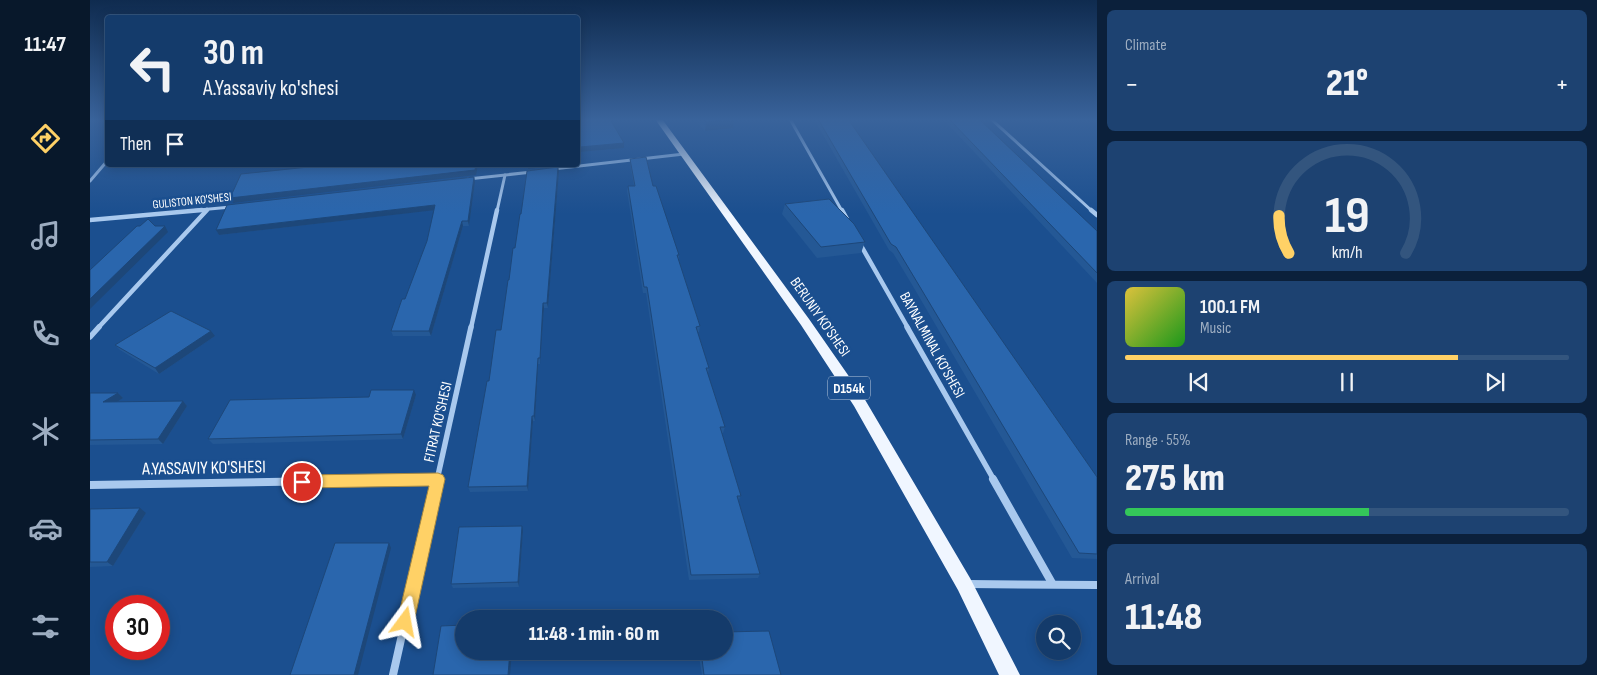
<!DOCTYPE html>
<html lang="en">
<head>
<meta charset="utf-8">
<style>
	:root { --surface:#143b6b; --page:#1d4271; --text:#f1f3f6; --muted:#9dadc1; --line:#33557e; --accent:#ffd166 }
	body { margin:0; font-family:"Sofia Sans Condensed",sans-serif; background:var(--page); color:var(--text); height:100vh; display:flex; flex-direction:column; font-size:19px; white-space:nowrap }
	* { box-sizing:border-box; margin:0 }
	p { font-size:16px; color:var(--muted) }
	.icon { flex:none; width:28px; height:28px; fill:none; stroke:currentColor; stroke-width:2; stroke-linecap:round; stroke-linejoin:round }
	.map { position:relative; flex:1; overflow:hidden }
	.details { display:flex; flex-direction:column; gap:10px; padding:10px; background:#0b203b; width:500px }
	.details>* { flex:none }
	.top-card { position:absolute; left:15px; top:15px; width:475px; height:152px; border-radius:5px; box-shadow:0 2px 12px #0003,0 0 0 1px var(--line); background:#143b6b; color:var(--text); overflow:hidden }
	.buttons { position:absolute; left:946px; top:615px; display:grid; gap:10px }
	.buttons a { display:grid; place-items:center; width:45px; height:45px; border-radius:50%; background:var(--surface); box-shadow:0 2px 12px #0003,0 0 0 1px var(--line); font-size:25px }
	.speed { position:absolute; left:15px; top:595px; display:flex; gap:10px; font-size:25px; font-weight:700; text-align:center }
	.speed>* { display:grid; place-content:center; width:65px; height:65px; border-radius:50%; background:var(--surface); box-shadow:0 2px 12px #0003,0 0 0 1px var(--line); line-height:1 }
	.speed .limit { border:8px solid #d22; background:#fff; color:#111 }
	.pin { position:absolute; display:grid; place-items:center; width:42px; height:42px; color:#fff; margin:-21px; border:2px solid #fff; border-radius:50%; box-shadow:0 1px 5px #0007 }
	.me { position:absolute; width:55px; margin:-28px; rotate:13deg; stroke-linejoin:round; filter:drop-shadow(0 0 4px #0008) }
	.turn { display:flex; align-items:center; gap:18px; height:105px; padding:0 15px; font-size:22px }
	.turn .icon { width:65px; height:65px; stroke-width:2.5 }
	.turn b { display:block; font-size:35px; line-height:42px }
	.then { display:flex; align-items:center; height:48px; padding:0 15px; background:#0003; gap:10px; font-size:19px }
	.big { font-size:38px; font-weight:800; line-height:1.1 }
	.details .widget { flex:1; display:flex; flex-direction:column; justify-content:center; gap:8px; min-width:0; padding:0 18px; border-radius:8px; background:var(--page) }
	.details .dial { align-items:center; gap:0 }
	.dial svg { height:130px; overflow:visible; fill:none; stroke:var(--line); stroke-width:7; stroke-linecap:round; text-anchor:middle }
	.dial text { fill:var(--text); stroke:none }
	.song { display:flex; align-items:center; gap:15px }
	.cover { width:60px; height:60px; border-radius:8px; background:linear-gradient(135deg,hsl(50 70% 55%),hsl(120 70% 35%)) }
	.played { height:5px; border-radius:2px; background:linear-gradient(90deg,var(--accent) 75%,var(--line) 75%) }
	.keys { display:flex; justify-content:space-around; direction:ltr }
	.heat { display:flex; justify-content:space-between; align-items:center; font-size:28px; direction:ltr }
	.charge { height:8px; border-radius:4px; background:linear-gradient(90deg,#34c759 55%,var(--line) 0) }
	.trip { position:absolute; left:365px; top:610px; width:278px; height:50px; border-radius:25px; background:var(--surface); box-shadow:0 2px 12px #0003,0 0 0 1px var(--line); font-weight:800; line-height:50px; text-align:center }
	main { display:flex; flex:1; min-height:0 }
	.tabs { display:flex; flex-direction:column; width:90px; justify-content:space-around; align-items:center; background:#08182b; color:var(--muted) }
	.tabs .icon { width:35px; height:35px }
	.tabs .current { color:var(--accent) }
	.tabs b { font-size:22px; color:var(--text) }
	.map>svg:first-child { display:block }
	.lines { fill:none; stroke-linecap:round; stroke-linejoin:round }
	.street-far3 { stroke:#a9c9ee; stroke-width:3 }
	.street-far2 { stroke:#a9c9ee; stroke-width:4.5 }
	.street-far1 { stroke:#a9c9ee; stroke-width:5.5 }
	.street { stroke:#a9c9ee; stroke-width:8 }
	.primary { fill:#f0f6ff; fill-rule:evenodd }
	.wall { fill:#245895 }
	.shaded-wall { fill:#1d4779 }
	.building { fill:#2a66ad; stroke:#1d4779 }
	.route { fill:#ffd166; stroke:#a68842 }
	.labels { text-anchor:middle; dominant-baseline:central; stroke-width:5; stroke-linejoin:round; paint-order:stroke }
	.far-street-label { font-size:12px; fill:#fff; stroke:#1b4f8f }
	.shield { fill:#1b4f8f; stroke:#bbcadd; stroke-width:1 }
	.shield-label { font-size:14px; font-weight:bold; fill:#fff }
	.street-label { font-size:15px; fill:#fff; stroke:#1b4f8f }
	.near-street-label { font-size:18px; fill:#fff; stroke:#1b4f8f }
</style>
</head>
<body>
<main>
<nav class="tabs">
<b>11:47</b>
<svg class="icon current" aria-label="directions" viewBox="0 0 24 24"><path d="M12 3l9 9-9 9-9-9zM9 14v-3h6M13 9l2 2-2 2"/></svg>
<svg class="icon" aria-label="music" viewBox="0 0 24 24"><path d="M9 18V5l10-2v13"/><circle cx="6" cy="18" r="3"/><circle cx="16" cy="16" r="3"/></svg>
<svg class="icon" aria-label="phone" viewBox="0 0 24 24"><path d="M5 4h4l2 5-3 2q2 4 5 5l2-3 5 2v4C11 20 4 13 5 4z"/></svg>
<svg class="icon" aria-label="climate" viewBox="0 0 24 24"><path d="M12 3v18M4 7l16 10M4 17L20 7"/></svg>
<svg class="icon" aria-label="car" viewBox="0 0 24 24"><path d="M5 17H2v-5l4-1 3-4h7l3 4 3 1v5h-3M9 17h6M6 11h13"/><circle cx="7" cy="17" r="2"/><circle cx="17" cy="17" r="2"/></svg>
<svg class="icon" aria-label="filters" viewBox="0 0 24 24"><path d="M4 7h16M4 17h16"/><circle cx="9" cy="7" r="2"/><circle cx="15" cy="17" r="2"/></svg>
</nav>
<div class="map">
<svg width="1007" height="675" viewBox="0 0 1007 675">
	<rect width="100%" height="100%" fill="#1b4f8f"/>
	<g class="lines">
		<g class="street-far3">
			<polyline points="700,119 752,211"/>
			<polyline points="901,119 1002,211"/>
			<polyline points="463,169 594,154"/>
			<polyline points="378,179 442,172"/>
			<polyline points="0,181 18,160"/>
			<polyline points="98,211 141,207"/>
			<polyline points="407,211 415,175"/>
		</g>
		<g class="street-far2">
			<polyline points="752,210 757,219"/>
			<polyline points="1001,210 1007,215"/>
			<polyline points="0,220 112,210"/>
			<polyline points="769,242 818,328"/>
			<polyline points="8,328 117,210"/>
			<polyline points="381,328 407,210"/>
		</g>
		<g class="street-far1">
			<polyline points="817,327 904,480"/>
			<polyline points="0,337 9,327"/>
			<polyline points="301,480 348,479"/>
			<polyline points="347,480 381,327"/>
		</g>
		<g class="street">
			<polyline points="903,479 962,583"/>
			<polyline points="0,485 348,479"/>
			<polyline points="877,584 1007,585"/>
			<polyline points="303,675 347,479"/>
		</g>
		<polygon class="primary" points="565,119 572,119 719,319 774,398 880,578 930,675 909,675 868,590 764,406 711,325"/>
	</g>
	<g class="wall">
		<polygon points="488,119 534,148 490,152 488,146"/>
		<polygon points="604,119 644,119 643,128 615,131"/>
		<polygon points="724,119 758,119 1007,477 1007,559 982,558 821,283 803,253 799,250"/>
		<polygon points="853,119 890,119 889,120 1007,231 1007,283"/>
		<polygon points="540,159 563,186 589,255 589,260 610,326 609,332 607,332 619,368 618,374 635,427 633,433 632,433 651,496 648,501 670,574 668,578 599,580 556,293 553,293 537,191 538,186 544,186 540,164"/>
		<polygon points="469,172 458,308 454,308 450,364 448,364 445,421 443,421 438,491 380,492 378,487 399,381 411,330 431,214"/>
		<polygon points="384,177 385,182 379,226 373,226 341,336 303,336 301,331 315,299 337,241 344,210 129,235 126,230"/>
		<polygon points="695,204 775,242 771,253 727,258 692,214"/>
		<polygon points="125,336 69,374 30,350 25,345"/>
		<polygon points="0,393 28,393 33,398 27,402 93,401 97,406 73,444 0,445"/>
		<polygon points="326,395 313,439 123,444 118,439"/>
		<polygon points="0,509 56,513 23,566 0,567"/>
		<polygon points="433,531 429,587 363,588 361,584"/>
		<polygon points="608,651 634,651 691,675 612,675"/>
	</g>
	<g class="shaded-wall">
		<polygon points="644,119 643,128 615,131 616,122"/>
		<polygon points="534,143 534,148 490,152 490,147"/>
		<polygon points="388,165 386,175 143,203 140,198"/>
		<polygon points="438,165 469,165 438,169"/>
		<polygon points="468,167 469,172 458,308 457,303"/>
		<polygon points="384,177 385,182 379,226 378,221"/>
		<polygon points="345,205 346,210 129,235 126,230"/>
		<polygon points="372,221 373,226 341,336 339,331"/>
		<polygon points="75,226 78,232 0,309 0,299"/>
		<polygon points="453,303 454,308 450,364 450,358"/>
		<polygon points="121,331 125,336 69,374 65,368"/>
		<polygon points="448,358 448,364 445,421 444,416"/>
		<polygon points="324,390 326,395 313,439 311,434"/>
		<polygon points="28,393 33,398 18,408 13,402"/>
		<polygon points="93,401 97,406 73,444 68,439"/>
		<polygon points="442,416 443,421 438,491 437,486"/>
		<polygon points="50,508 56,513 23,566 17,562"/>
		<polygon points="432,526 433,531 429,587 428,582"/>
		<polygon points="299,543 301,548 268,675 264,675"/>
		<polygon points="420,651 422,651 420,675 418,675"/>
	</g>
	<g class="building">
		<polygon points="488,119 520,119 534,143 490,147 488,142"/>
		<polygon points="614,119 641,119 616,122"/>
		<polygon points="728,119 758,119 1007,477 1007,554 989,553 824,277 806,247 801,244"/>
		<polygon points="859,119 889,119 1007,231 1007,273"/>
		<polygon points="556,157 563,186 566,186 589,255 587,255 610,326 606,327 619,368 616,368 635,427 630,427 651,496 647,496 670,574 601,575 557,287 554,287 538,186 545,186 540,159"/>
		<polygon points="238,165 386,165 385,170 140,198 151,174"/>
		<polygon points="468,167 457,303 453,303 450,358 448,358 444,416 442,416 437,486 378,487 397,381 399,381 406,330 411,330 418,280 419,280 423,248 425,248 430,214 431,214 437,171"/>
		<polygon points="384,177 378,221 372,221 339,331 301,331 312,299 315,299 337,241 345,205 126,230 137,205"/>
		<polygon points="739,199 764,224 775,242 731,247 695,204"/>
		<polygon points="58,219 65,226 75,226 0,299 0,270 47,226 50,226"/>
		<polygon points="81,311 121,331 65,368 25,345"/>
		<polygon points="281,390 324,390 311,434 118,439 140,400 279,397"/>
		<polygon points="0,393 28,393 13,402 93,401 68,439 0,440"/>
		<polygon points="50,508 17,562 0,562 0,509"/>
		<polygon points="432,526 428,582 361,584 369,527"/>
		<polygon points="245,543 299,543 264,675 200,675"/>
		<polygon points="374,625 374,651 420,651 418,675 343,675 351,626"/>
		<polygon points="679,631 691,675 614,675 611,651 634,651 634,632"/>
	</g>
	<linearGradient id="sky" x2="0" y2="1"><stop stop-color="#0f2b4f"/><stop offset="0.56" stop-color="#39639b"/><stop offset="1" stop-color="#39639b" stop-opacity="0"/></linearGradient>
	<rect width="1007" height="214" fill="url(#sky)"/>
	<polygon class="route" points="348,473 353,475 355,479 324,622 322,628 315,630 309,628 307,622 339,486 212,488 207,486 205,482 207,477 212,475"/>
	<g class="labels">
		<g class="far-street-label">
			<text transform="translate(102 201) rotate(-6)">GULISTON KO'SHESI</text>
		</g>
		<rect class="shield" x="738" y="376.5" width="42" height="23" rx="4"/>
		<g class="shield-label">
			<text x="759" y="388">D154k</text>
		</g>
		<g class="street-label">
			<text transform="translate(730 317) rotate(55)">BERUNIY KO'SHESI</text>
			<text transform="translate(842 345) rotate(61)">BAYNALMINAL KO'SHESI</text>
			<text transform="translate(348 422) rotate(-77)">FITRAT KO'SHESI</text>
		</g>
		<g class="near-street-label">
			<text transform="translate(114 468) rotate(-1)">A.YASSAVIY KO'SHESI</text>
		</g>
	</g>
</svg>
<div class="buttons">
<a><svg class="icon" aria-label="search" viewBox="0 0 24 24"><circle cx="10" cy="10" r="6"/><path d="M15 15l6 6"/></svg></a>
</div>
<div class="speed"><div class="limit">30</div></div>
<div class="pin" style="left:212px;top:482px;background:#d93025"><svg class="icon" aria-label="arrive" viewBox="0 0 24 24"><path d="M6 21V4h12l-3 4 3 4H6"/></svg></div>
<svg class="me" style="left:315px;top:622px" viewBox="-20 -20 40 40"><path d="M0-17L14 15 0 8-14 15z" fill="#ffd166" stroke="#fff" stroke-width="4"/></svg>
<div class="trip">11:48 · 1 min · 60 m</div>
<div class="top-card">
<div class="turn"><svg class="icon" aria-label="left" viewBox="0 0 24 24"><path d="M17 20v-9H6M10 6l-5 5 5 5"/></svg><div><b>30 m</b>A.Yassaviy ko'shesi</div></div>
<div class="then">Then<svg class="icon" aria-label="arrive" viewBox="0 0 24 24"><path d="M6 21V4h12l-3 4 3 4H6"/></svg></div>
</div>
</div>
<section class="details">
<div class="widget"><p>Climate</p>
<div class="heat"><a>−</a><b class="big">21°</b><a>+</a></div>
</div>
<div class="widget dial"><svg viewBox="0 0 100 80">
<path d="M14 69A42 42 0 1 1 86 69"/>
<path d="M14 69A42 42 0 0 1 8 46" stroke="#ffd166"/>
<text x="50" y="56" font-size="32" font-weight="700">19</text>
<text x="50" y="72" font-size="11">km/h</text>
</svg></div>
<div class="widget">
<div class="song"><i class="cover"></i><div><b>100.1 FM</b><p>Music</p></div></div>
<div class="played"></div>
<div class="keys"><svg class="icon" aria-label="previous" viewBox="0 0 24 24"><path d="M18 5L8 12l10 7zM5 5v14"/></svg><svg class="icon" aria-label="pause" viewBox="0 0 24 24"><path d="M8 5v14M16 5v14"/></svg><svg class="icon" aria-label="next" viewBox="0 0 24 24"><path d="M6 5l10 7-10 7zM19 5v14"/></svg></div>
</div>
<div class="widget"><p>Range · 55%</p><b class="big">275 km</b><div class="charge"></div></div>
<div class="widget"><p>Arrival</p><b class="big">11:48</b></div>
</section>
</main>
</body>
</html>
